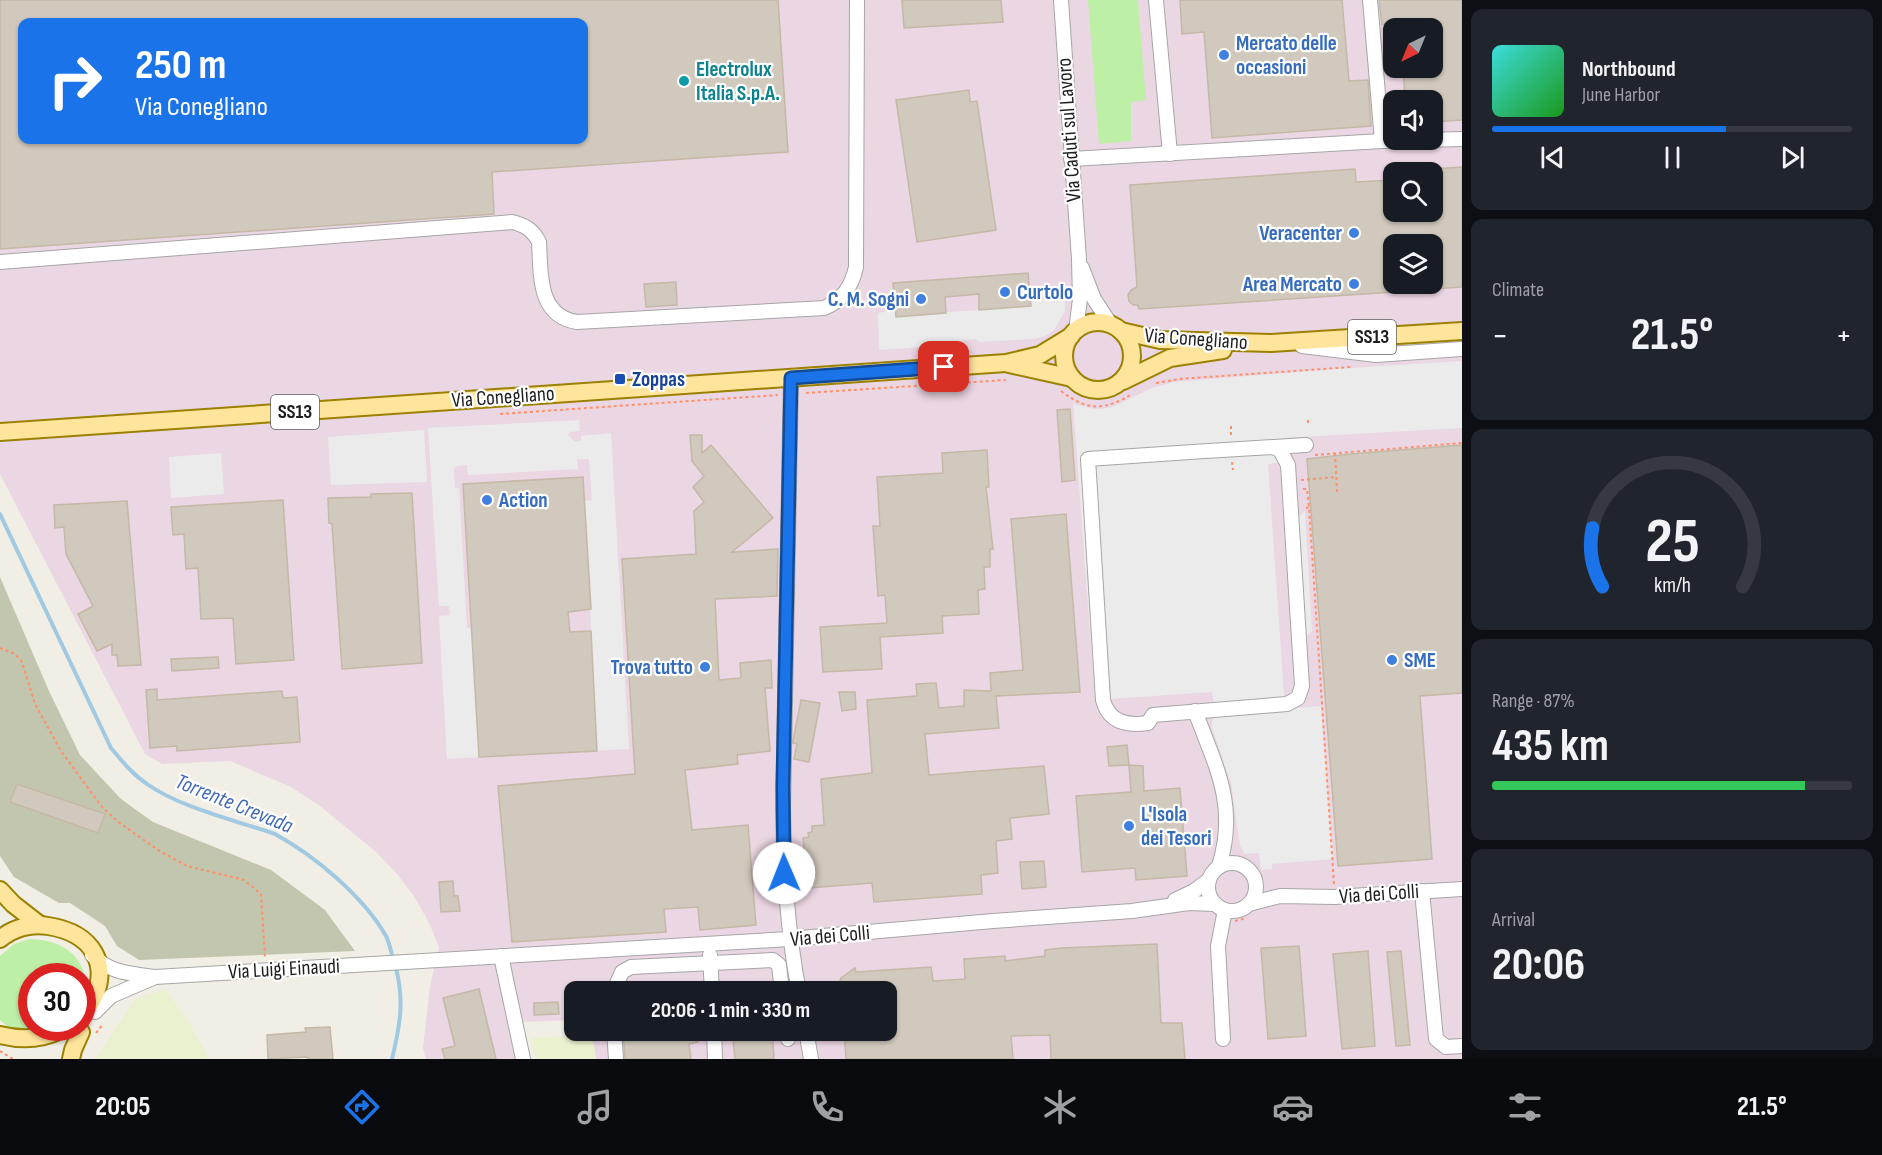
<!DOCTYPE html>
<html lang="en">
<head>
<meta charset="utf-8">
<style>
	:root { --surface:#171b24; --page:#20242c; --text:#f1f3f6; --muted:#9ea1a6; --line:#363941; --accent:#1a73e8 }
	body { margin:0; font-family:"Sofia Sans Condensed",sans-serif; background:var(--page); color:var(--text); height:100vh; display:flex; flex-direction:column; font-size:22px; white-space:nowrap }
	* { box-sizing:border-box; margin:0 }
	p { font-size:20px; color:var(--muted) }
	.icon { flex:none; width:33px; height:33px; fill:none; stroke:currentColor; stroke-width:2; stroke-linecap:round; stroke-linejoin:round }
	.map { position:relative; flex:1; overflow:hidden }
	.details { display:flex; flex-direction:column; gap:9px; padding:9px; background:#0d0f14; width:420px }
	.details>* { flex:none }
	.guide { position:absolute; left:18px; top:18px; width:570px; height:126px; border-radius:12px; box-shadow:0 2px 4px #0004; background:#1a73e8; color:#fff; overflow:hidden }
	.needle { width:39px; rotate:223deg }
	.tools { position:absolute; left:1383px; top:18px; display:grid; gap:12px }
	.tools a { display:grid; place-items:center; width:60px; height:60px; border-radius:12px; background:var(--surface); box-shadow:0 2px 4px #0004; font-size:30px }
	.speed { position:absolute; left:18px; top:963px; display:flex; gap:12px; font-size:30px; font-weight:700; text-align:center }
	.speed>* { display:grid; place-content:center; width:78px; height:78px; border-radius:50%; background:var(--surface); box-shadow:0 2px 4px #0004; line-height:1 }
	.speed .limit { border:9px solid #d22; background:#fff; color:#111 }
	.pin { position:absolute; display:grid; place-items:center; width:51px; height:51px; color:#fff; margin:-26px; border-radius:12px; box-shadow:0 3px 9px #0006 }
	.me { position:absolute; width:66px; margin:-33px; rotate:359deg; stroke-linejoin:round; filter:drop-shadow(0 0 4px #0008) }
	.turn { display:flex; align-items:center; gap:21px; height:126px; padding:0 18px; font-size:27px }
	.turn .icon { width:78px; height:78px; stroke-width:2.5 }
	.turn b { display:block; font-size:42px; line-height:51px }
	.big { font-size:45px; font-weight:700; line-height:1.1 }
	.details .card { flex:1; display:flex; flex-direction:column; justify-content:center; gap:9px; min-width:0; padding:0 21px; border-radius:12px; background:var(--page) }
	.details .dial { align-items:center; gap:0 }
	.dial svg { height:156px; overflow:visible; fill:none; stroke:var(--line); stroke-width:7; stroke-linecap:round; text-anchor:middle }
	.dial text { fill:var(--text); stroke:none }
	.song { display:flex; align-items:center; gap:18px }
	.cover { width:72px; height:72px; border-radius:9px; background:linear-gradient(135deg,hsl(180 70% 55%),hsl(120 70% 35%)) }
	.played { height:6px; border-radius:3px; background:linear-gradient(90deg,var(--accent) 65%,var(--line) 65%) }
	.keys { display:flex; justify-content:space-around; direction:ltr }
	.heat { display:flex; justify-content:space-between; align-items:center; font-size:33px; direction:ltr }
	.charge { height:9px; border-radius:4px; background:linear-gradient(90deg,#34c759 87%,var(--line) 0) }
	.trip { position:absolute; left:564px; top:981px; width:333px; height:60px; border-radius:12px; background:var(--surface); box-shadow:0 2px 4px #0004; font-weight:700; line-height:60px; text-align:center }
	.tabs { display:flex; height:96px; justify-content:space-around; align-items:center; background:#090b0e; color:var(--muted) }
	.tabs .icon { width:42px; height:42px }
	.tabs .on { color:var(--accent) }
	.tabs b { font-size:27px; color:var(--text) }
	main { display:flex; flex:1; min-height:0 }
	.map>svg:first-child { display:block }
	.industrial { fill:#ebd6e3; fill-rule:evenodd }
	.construction { fill:#c3c6af }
	.farmland { fill:#e9f1cf }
	.grass { fill:#beefa6 }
	.parking { fill:#ebebeb; fill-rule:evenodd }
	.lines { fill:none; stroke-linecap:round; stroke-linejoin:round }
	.stream { stroke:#a1c9e2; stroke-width:4 }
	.building { fill:#d1c9bd; stroke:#c4b8a6; stroke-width:1.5; fill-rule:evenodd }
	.minor-casing { stroke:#a6a6a6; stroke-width:16 }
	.major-casing { stroke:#9b8100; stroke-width:20 }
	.path { stroke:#ff9068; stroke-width:2; stroke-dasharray:3 3; stroke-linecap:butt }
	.minor { stroke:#fff; stroke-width:14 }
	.major { stroke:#ffe49c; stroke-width:16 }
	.route-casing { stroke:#114b97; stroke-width:15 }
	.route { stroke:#1a73e8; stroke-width:10 }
	.shop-dot { fill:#3f7fe0; stroke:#fff; stroke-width:2 }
	.culture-dot { fill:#0f9aa8; stroke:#fff; stroke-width:2 }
	.transit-dot { fill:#1a4fb4; stroke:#fff; stroke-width:2 }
	.labels { text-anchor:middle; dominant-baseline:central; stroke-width:4.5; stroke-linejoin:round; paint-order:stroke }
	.shield { fill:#fff; stroke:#626262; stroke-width:1.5 }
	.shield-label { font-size:20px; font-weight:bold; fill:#1f1f1f }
	.shop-label { font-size:21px; font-weight:bold; fill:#366cbe; stroke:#fff; text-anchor:start }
	.culture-label { font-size:21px; font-weight:bold; fill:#0d838f; stroke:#fff; text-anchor:start }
	.street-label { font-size:21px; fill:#1f1f1f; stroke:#fff }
	.transit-label { font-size:21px; font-weight:bold; fill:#164399; stroke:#fff; text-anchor:start }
	.water-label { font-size:22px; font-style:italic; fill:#426ab8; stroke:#fff }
</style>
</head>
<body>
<main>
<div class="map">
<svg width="1462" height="1059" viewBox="0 0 1462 1059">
	<rect width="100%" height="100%" fill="#f1efe5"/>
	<path class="industrial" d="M0,0H1462V1059H596L592,1035L593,1031L886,1030V992H574V1020L520,1022L511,978L499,983L517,1059H426L423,1048L430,986L439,947L429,923L414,896L397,874L375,851L320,806L291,787L230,761L162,764L145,754L0,474ZM22,22H584V140H22ZM1394,28H1432V68H1394ZM1394,100H1432V140H1394ZM1394,172H1432V212H1394ZM1394,244H1432V284H1394Z"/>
	<polygon class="construction" points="0,577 49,691 80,755 121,799 153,822 271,870 325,910 355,951 139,960 117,946 105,926 70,903 59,903 14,877 0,856"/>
	<g class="farmland">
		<polygon points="166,990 192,1028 209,1059 96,1059 134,1000 156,992"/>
		<polygon points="592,1035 596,1059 536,1059 531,1038"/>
	</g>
	<g class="grass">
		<polygon points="1088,0 1138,0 1146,100 1131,102 1131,141 1099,144"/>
		<path d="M29,939C71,939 95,967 83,1008L82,976H32V1028H67L15,1033L0,1020V956L14,944Z"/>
	</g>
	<g class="parking">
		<polygon points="1065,299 1065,311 1054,330 1045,336 1033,339 979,342 976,339 954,341 949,345 879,350 878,313 895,310 896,316 1030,306 1030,301"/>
		<polygon points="1462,361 1462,428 1283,438 1284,462 1268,464 1285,709 1321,706 1333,859 1272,864 1272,869 1261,870 1259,853 1245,854 1240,846 1231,783 1212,728 1212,721 1215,714 1212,692 1095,700 1073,404 1095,409 1110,408 1152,388 1174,382 1334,369"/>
		<path d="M579,420L580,431L569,432L568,435L575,442L581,440V436L611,433L629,749L447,759L439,616L450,615L449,606H439L428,428ZM577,459H588L589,461L592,500L584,501L591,630L570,632L467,628L459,488H455L454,469L457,466L467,465L468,475L578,469Z"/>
		<polygon points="424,430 427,482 331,485 328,437"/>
		<polygon points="221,453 224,494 171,498 169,457"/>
		<polygon points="1305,511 1312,631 1305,638 1297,518"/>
	</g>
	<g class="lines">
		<g class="stream">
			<path d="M0,514L111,748C122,761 132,774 147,784C179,807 237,821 275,834C315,856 363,896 386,936C389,942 391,951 393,958"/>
			<path d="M392,1059C400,1026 405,999 395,965"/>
		</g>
	</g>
	<g class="building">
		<path d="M0,0H778L788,152L492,172L494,214L0,249ZM22,22H584V140H22Z"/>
		<polygon points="902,0 1001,0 1003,22 904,28"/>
		<polygon points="1180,0 1342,0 1349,81 1368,80 1371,126 1212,138 1204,32 1182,34"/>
		<polygon points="1379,0 1462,0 1462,120 1432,122 1432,100 1405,100 1403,68 1432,68 1432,28 1400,28 1399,23 1382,25"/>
		<polygon points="969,90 970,102 977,101 996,230 917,242 896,100"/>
		<polygon points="1462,167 1462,287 1432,289 1432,244 1394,244 1394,292 1139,309 1138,305 1133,305 1129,301 1128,295 1131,290 1137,287 1130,185 1355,169 1356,182 1394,180 1394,212 1432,212 1432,169"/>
		<polygon points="1028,273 1031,306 979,310 979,294 945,297 946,313 896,317 893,283"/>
		<polygon points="676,282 677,305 646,307 644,284"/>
		<polygon points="1070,409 1075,480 1062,482 1057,410"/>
		<polygon points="690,435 702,435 702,453 711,445 773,518 732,552 778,549 777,596 715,599 719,680 741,678 740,663 771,660 772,688 765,688 770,751 737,755 738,764 685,770 692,830 748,825 756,925 700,930 698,907 664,909 666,932 512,942 498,786 635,774 622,559 696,554 694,511 704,502 693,487 704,476 692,461"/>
		<polygon points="1462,445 1462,693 1420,696 1432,859 1338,866 1307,459 1350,454"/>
		<polygon points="987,450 989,487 986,487 993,549 990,549 990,567 984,567 985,589 978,590 979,614 942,616 943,633 880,637 882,669 823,672 820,627 887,623 885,595 878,596 873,526 880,526 877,477 943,473 942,453"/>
		<polygon points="583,477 591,609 568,612 570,632 591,631 597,751 479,757 463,484"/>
		<polygon points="412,493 422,663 342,669 332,524 329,523 328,498 371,497 371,494"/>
		<polygon points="283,500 294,660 236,664 233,618 201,619 198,568 186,569 184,534 173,535 171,507"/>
		<polygon points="127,501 141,665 118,666 117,655 112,655 112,644 97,651 78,614 93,606 66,554 64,527 55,528 54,505"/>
		<polygon points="1066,514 1080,692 996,696 999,728 925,734 929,775 1044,766 1049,814 1010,818 1012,839 996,841 998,873 981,875 982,894 874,902 872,883 809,888 803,838 809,837 808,833 812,832 812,826 824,825 821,779 872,773 867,700 917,696 916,684 936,683 939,708 964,706 964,690 991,691 990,673 1023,670 1011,519"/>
		<polygon points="218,657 219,668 172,671 171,659"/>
		<polygon points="157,689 157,700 282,691 283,698 297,697 300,742 177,751 177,746 150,748 146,690"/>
		<polygon points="839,692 855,692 856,709 842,711"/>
		<polygon points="801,700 820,703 809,762 794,759 797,744 793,743 793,741"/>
		<polygon points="1127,745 1129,765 1109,766 1107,747"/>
		<polygon points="1129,765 1143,766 1144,791 1180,788 1187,876 1136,880 1135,868 1082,872 1076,796 1131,792"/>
		<polygon points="17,784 105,814 98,833 10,802"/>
		<polygon points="1044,861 1046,887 1022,889 1020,862"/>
		<polygon points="453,881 454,896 458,896 460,911 441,912 439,882"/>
		<polygon points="1157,944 1161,1023 1182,1023 1185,1059 1051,1059 1050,1035 1011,1036 1013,1059 846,1059 844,1030 886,1030 886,992 836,992 841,978 855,968 856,972 931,967 933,981 965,979 964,959 1005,956 1005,961 1045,956 1045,950 1062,948"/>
		<polygon points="1299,946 1306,1036 1268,1039 1261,948"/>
		<polygon points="1368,951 1375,1046 1342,1049 1333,954"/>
		<polygon points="1401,951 1410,1045 1396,1046 1387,952"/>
		<polygon points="479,989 496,1059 445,1059 442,1049 455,1046 443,998"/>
		<polygon points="558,1002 559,1014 534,1015 534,1003"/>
		<polygon points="330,1027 333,1059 308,1059 307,1057 268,1059 267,1035 306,1032 305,1028"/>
		<polygon points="623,1030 697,1030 698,1042 689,1044 691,1059 625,1059"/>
		<polygon points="732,1030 772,1030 774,1059 735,1059"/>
	</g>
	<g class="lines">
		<defs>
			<g id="minor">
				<polyline points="1061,0 1079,259 1080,299 1076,331"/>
				<polyline points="1156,0 1170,154"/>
				<polyline points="1370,0 1382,141"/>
				<polyline points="1071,159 1382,141 1462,139"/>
				<path d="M0,262L512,222C525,225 533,230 539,242C541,273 537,316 577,322L824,308C842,301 852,286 856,267L857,0"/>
				<polyline points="1082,268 1094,299 1111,325"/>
				<polyline points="1302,346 1376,355 1462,349"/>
				<path d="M791,378L783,808C784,871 787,929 799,992"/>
				<path d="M1273,447L1280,450L1288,465L1302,686L1298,698L1287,704L1153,715L1148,723C1128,726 1109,723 1103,700L1088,459C1161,454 1233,449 1306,445"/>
				<path d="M1195,711C1216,767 1238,806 1219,866"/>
				<circle cx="1232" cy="887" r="24"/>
				<polyline points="1422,891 1436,1039 1446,1047 1462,1046"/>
				<polyline points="1175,900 1194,891 1209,880"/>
				<polyline points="1249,904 1280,896 1335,897 1462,889"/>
				<path d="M92,955C112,974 129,973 155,977L789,939L993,921L1132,911L1189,903L1215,904"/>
				<polyline points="710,955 712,992"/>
				<polyline points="501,956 523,1059"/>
				<polyline points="613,992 622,972 631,967 773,960 779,965 782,992"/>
				<polyline points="95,1012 111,996 153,978"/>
				<polyline points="614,1030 616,1059"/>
				<polyline points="714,1030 715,1059"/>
				<polyline points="787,1030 788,1039"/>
				<polyline points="806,1030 811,1059"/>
				<polyline points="1223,1039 1218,946 1225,910"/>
			</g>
			<g id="major">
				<circle cx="1098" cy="356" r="34"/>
				<polyline points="1121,331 1160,340 1271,343 1462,331"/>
				<polyline points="1009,364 1072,378"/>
				<polyline points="1123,381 1170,358 1223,350"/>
				<polyline points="0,432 1006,363 1040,355 1071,336"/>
				<polyline points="0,890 13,904 40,925"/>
				<path d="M0,939C13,928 31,923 48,926C144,941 93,1059 0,1035"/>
				<polyline points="71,1059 73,1050 81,1032"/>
			</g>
		</defs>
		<use href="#minor" class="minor-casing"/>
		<use href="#major" class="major-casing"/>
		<g class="path">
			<polyline points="1156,383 1179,379 1351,367"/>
			<path d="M1061,391C1087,411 1104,411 1132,394"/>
			<polyline points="806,393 1006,380"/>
			<polyline points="500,414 778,395"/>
			<polyline points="1308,420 1308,426"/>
			<polyline points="1231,426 1231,435"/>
			<polyline points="1335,453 1337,492"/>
			<polyline points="1315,455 1462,443"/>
			<polyline points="1232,462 1233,470"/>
			<polyline points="1301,480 1336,477"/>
			<polyline points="1303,489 1307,489 1309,507"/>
			<polyline points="1306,508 1309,507 1334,885"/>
			<polyline points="0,648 15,654 22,662 35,704 61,751 102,807 117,821 158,850 187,866 244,880 261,894 265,958"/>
			<polyline points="1235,921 1247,918"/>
			<polyline points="96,1033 103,1024"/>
			<polyline points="0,1051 13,1059"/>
		</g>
		<use href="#minor" class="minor"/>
		<use href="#major" class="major"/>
	</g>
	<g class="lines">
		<defs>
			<polyline id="route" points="784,873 783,786 791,378 944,367"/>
		</defs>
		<use href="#route" class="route-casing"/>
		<use href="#route" class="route"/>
	</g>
	<g class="shop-dot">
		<circle cx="1224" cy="55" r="6"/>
		<circle cx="1354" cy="233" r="6"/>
		<circle cx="1354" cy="284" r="6"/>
		<circle cx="1005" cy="292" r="6"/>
		<circle cx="921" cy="299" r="6"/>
		<circle cx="487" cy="500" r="6"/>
		<circle cx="1392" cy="660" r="6"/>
		<circle cx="705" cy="667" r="6"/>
		<circle cx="1129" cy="826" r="6"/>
	</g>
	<circle class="culture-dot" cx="684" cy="81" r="6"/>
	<rect class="transit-dot" x="614" y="373" width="12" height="12" rx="3"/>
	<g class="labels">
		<g class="shield">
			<rect x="1348" y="320" width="48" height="34" rx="4.5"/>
			<rect x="271" y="395" width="48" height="34" rx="4.5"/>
		</g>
		<g class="shield-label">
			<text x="1372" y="337">SS13</text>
			<text x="295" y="412">SS13</text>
		</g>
		<g class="shop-label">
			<text x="1236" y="43">Mercato delle<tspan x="1236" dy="24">occasioni</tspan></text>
			<text x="1342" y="233" text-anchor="end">Veracenter</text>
			<text x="1342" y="284" text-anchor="end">Area Mercato</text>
			<text x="1017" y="292">Curtolo</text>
			<text x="909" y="299" text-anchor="end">C. M. Sogni</text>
			<text x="499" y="500">Action</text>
			<text x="1404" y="660">SME</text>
			<text x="693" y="667" text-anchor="end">Trova tutto</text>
			<text x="1141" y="814">L'Isola<tspan x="1141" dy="24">dei Tesori</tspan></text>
		</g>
		<g class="culture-label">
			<text x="696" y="69">Electrolux<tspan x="696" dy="24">Italia S.p.A.</tspan></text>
		</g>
		<g class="street-label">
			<text transform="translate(1069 130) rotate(-94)">Via Caduti sul Lavoro</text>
			<text transform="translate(1196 339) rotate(4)">Via Conegliano</text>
			<text transform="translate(503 397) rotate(-4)">Via Conegliano</text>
			<text transform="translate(1379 894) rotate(-4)">Via dei Colli</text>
			<text transform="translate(830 936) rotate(-5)">Via dei Colli</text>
			<text transform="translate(284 969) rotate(-3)">Via Luigi Einaudi</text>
		</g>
		<g class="transit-label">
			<text x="632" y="379">Zoppas</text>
		</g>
		<g class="water-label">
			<text transform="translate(234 804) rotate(22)">Torrente Crevada</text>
		</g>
	</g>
</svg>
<div class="tools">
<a><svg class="needle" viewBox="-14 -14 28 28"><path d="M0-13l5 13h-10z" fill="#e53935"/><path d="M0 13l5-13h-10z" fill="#9ea1a6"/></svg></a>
<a><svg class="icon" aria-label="sound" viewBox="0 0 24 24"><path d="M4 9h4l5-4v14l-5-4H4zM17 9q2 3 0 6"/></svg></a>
<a><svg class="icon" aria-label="search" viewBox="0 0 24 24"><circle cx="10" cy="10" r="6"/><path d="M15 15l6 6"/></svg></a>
<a><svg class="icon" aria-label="layers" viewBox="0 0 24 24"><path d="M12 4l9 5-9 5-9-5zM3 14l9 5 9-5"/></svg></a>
</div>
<div class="speed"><div class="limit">30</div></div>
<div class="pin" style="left:944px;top:367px;background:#d93025"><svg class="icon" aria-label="arrive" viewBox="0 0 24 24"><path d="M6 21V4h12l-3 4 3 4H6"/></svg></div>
<svg class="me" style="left:784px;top:873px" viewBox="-20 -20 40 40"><circle r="19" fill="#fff"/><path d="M0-13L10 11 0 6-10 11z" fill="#1a73e8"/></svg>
<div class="trip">20:06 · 1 min · 330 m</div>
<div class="guide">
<div class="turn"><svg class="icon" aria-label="right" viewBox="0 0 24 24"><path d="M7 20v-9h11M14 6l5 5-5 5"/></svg><div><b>250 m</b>Via Conegliano</div></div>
</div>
</div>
<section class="details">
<div class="card">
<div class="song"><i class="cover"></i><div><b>Northbound</b><p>June Harbor</p></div></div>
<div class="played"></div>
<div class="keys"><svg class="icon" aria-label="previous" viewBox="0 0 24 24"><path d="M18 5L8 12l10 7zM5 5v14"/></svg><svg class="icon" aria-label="pause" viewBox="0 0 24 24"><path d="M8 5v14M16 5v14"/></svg><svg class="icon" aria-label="next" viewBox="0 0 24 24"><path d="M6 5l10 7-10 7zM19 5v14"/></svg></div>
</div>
<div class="card"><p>Climate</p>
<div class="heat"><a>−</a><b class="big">21.5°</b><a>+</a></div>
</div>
<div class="card dial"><svg viewBox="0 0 100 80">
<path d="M14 69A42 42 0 1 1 86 69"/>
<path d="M14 69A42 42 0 0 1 9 39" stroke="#1a73e8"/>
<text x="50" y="56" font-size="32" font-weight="700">25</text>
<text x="50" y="72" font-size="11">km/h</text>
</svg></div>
<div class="card"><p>Range · 87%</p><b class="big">435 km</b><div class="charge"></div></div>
<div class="card"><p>Arrival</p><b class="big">20:06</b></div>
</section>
</main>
<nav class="tabs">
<b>20:05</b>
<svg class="icon on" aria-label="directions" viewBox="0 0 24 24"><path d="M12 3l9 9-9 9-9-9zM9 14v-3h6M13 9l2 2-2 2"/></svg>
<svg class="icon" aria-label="music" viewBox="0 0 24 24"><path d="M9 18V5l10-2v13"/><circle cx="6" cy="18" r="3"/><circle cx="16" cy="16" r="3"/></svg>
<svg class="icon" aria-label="phone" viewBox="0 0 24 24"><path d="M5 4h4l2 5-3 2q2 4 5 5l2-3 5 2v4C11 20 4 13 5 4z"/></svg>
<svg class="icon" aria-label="climate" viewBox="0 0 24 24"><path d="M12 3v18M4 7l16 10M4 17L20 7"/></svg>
<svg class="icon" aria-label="car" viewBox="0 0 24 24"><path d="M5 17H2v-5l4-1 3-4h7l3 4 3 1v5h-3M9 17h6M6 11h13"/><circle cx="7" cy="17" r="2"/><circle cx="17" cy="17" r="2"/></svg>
<svg class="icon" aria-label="filters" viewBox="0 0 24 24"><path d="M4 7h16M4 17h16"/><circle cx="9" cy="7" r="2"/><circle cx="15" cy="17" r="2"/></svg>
<b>21.5°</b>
</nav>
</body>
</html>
